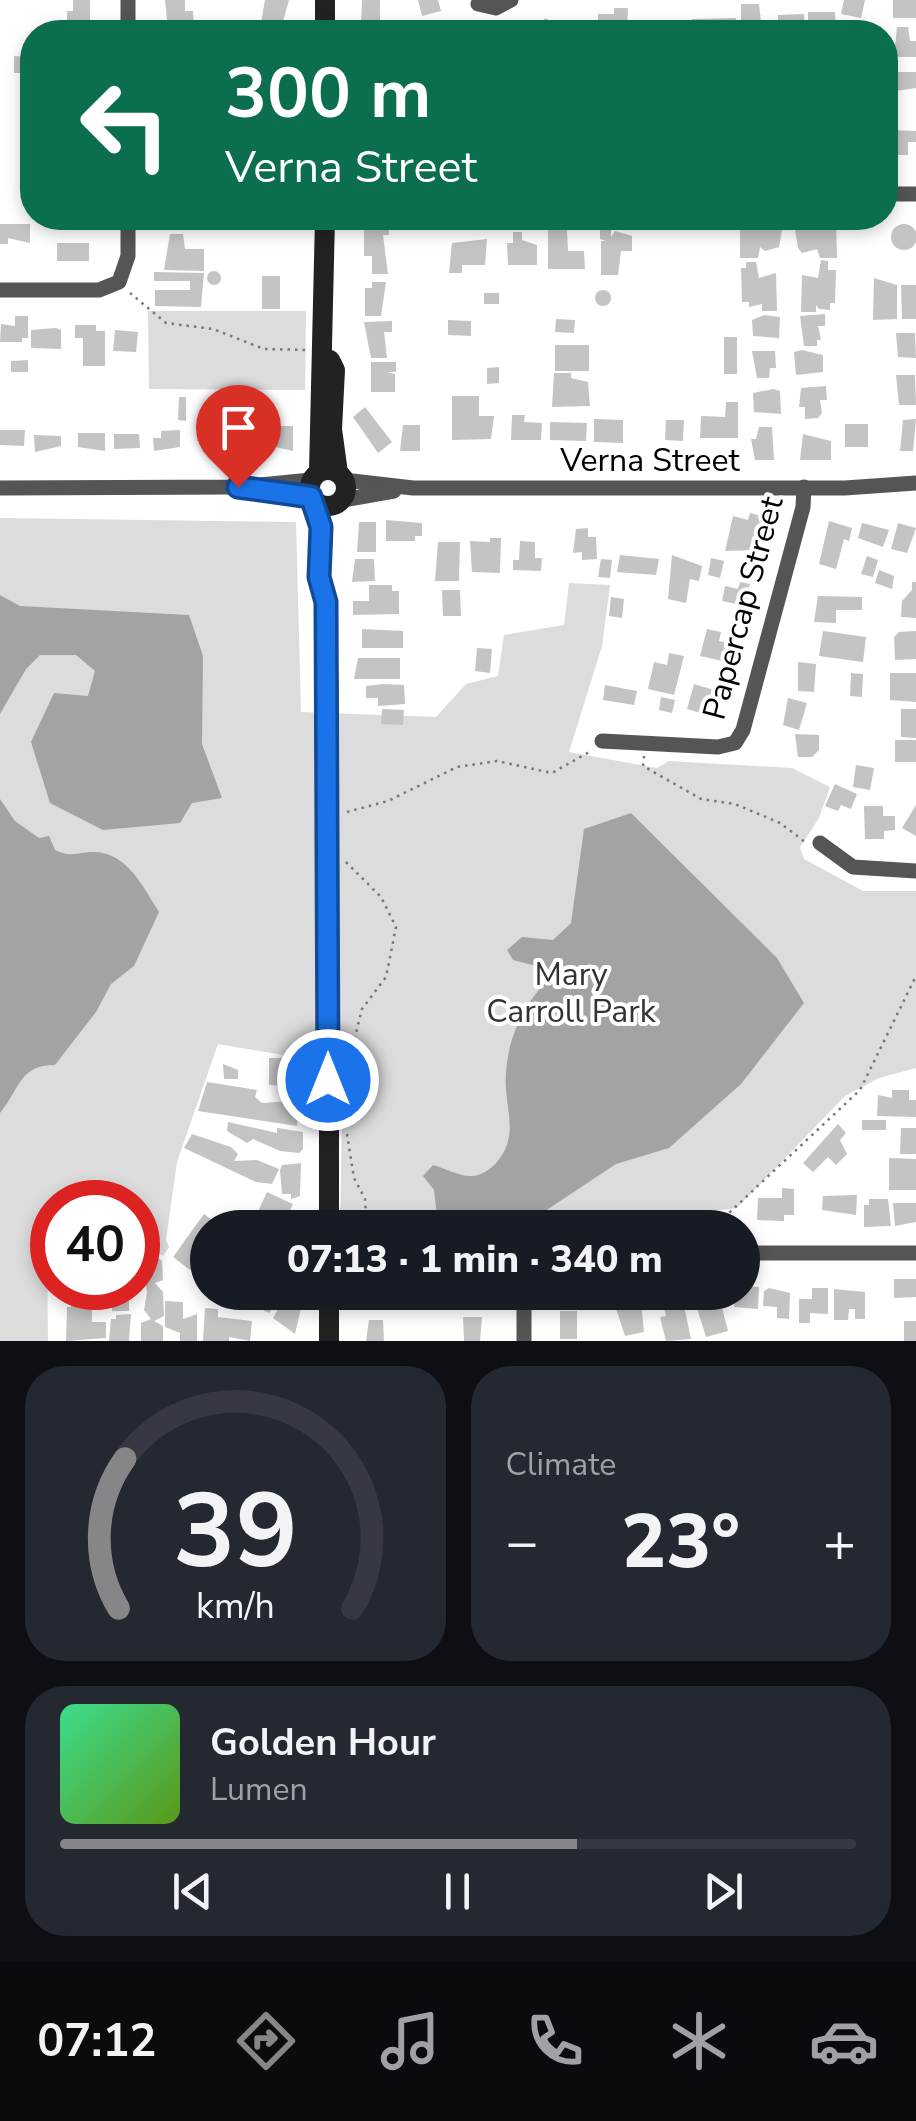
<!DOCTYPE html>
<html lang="en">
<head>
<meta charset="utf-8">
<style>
	:root { --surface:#171b24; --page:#242831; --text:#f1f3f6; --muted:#9ea1a6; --line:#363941; --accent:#858687 }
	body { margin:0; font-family:"Nunito Sans",sans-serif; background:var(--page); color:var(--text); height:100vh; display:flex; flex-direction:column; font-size:38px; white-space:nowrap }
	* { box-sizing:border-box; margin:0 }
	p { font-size:32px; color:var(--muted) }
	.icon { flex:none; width:55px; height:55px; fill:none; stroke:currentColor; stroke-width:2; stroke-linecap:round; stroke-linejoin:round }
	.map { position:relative; height:1341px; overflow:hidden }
	.drawer { display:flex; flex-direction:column; gap:25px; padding:25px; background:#0d0f14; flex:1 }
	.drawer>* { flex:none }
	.banner { position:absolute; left:20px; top:20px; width:878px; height:210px; border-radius:40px; box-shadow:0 5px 15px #0003; background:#0b6e4f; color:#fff; overflow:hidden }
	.speed { position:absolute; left:30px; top:1180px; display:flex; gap:20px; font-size:50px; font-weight:700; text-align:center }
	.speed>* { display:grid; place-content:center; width:130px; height:130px; border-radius:50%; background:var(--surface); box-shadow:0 5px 15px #0003; line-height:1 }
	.speed .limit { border:15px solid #d22; background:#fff; color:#111 }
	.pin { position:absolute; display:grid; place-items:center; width:85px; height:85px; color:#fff; margin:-102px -42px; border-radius:50% 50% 50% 0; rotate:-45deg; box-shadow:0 0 10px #0007 }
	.pin .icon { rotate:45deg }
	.me { position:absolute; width:110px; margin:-55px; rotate:0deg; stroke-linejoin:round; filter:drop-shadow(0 0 8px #0008) }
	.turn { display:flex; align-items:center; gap:35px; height:210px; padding:0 40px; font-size:45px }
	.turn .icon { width:130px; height:130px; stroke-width:2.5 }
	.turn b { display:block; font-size:70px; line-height:85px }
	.big { font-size:75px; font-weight:800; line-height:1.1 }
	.drawer .tile { flex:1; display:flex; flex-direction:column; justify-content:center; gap:15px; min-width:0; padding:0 35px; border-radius:40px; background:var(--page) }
	.drawer .dial { align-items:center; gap:0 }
	.dial svg { height:260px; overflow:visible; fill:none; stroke:var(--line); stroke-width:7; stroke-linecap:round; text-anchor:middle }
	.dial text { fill:var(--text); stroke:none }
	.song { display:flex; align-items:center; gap:30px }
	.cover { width:120px; height:120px; border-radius:15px; background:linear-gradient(135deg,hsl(150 70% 55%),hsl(90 70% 35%)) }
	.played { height:10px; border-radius:5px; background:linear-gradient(90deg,var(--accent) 65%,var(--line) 65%) }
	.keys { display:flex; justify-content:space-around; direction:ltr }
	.heat { display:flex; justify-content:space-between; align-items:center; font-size:55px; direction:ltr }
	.drawer .tiles { flex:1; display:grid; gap:25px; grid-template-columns:1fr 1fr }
	.tile:last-child { grid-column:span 2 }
	.trip { position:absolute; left:190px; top:1210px; width:570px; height:100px; border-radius:50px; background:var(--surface); box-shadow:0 5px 15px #0003; font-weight:800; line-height:100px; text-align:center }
	.menu { display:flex; height:160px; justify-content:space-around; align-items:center; background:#090b0e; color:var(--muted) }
	.menu .icon { width:70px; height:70px }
	.menu .on { color:var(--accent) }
	.menu b { font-size:45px; color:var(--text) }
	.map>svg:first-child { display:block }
	.green { fill:#dcdcdc }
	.water { fill:#a3a3a3 }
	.building { fill:#c4c4c4 }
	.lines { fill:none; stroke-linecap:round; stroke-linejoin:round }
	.path { stroke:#777; stroke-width:2.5; stroke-dasharray:2.5 5; stroke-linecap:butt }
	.street { stroke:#555; stroke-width:15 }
	.secondary { stroke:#222; stroke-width:20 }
	.route-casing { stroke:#114b97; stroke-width:25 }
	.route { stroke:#1a73e8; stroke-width:18 }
	.labels { text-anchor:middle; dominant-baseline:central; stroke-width:8; stroke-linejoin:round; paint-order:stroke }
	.street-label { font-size:32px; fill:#000; stroke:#fff }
	.park-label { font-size:32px; fill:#333; stroke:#fff }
</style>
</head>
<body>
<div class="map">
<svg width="916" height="1341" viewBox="0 0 916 1341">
	<rect width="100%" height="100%" fill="#fff"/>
	<g class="green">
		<polygon points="148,311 306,311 305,390 149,389"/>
		<polygon points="0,518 296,522 301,712 436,717 466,684 498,676 504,635 564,625 569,583 610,585 602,646 569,752 657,768 669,761 792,768 830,787 819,818 800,847 804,859 863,891 916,891 916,1068 879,1078 845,1096 737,1208 629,1220 619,1228 340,1227 343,1057 289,1056 218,1044 177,1162 166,1240 169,1247 163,1256 138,1238 138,1202 52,1202 52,1247 47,1252 48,1341 0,1341"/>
	</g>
	<g class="water">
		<polygon points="0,595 20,606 189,615 203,656 202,744 222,798 192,803 180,823 103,830 50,803 31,742 54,693 88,696 95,671 76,655 40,655 26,669 0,714"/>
		<path d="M0,799L15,821L39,838L49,836L55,850C72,858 77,852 95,852C128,853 144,889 159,912L134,966L111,984L96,1012L55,1065C19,1065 20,1089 0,1113Z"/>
		<path d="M631,813L777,958L804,1003L741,1084L669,1148L616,1164L521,1227H428L437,1216L434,1190L423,1176L433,1165C444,1168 459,1176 470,1176C480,1177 491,1169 497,1162C521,1134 503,1106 506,1073C509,1030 527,1001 555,971L513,960L507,950L522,937L553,940L571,923L584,829Z"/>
	</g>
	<g class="building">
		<polygon points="73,0 90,0 90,28 67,28 67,11 73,11"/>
		<polygon points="165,0 185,0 185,11 193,11 194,29 168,30"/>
		<polygon points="265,0 289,0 280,32 260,28"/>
		<polygon points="362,0 380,0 380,24 361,24"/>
		<polygon points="418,0 438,0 441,11 422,16"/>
		<polygon points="844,0 865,0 861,18 841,14"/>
		<rect x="893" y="0" width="23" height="18"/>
		<polygon points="741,4 759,4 762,32 741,32"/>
		<polygon points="614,8 628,8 627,32 598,32 598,14 614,14"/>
		<polygon points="808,12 835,12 836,32 808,32"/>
		<polygon points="804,14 805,32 778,32 778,15"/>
		<polygon points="545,18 563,27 560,32 537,32"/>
		<polygon points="736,18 736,32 692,32 692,19"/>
		<rect x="424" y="21" width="18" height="11"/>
		<polygon points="897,27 908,27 910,41 916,41 916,57 894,57"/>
		<polygon points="14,56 32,57 32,73 14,73"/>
		<polygon points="894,72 916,72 916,88 895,91"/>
		<polygon points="889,130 916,131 916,142 908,142 908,155 889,155"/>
		<polygon points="165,218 186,218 186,230 168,230"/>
		<rect x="257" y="218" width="26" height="6"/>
		<polygon points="746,218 772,222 774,230 782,230 779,247 765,251 760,247 758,258 740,258 740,221"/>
		<polygon points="820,220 836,222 837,258 820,258 817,249 802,253 798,248 795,230"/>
		<circle cx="904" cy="237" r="13"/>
		<polygon points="0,224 30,224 30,243 8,238 8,244 0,244"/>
		<polygon points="364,225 389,225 389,235 383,235 388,274 372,274 372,256 364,256"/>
		<polygon points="600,226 611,226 611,237 615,231 632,236 632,251 621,251 618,275 601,275 601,241 606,241 600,239"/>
		<polygon points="548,230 567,230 568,251 584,251 585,269 548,269"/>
		<polygon points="513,232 522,232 522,240 537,245 537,265 508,265 507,243 513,243"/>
		<polygon points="170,234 183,234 185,249 204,249 204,271 164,270"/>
		<polygon points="487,239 485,265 462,265 462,273 449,273 452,243"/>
		<rect x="57" y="243" width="32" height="18"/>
		<polygon points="821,260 828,261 828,270 836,270 835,303 830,303 830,310 819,309 816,305 816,312 801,312 802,275 818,278"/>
		<polygon points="746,262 756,262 759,278 776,273 777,311 762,311 762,304 749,307 749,302 742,302 741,268 746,268"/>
		<circle cx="214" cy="278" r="7"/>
		<polygon points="154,272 204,273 201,307 155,306 155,290 190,290 190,281 154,281"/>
		<rect x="262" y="276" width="18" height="33"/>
		<polygon points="874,278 897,285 897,319 873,320"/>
		<polygon points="372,282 386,282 381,316 365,316 365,288 372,288"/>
		<polygon points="901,285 916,285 916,319 902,319"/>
		<circle cx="603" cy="298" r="8"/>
		<rect x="484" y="293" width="15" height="11"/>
		<polygon points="825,314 825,326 818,326 821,340 817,340 817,346 804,346 800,316"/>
		<polygon points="764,315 780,317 779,338 753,336 752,320"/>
		<polygon points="15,316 28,316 28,338 22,338 22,342 0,342 1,324 15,326"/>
		<polygon points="556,319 575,320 574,333 555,332"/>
		<polygon points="448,320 471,321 471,336 448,335"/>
		<polygon points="392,321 392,332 384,332 387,358 371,358 364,322"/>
		<polygon points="75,325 96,325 96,331 105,331 105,366 83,366 83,338 75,338"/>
		<polygon points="56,328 61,330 61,349 31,348 31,330"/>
		<polygon points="115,330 138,332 136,352 113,351"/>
		<polygon points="896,333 915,333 916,358 898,357"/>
		<rect x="724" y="337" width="13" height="37"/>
		<rect x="555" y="345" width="34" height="26"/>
		<polygon points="802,350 823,355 823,372 796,375 794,352"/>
		<polygon points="752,351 775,351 776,368 770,368 769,378 757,378"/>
		<polygon points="28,360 28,372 11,372 11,361"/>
		<polygon points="371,362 396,362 396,372 387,372 395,374 395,392 371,392"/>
		<polygon points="499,367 499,383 487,384 487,368"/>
		<polygon points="554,373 571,373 571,378 588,382 590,406 552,407"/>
		<polygon points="896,375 915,375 916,405 899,405"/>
		<polygon points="826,386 827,400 820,400 822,413 818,418 805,419 805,407 799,407 801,388"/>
		<polygon points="773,389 780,391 781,414 754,412 753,393"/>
		<polygon points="452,396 479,396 479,416 494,416 491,439 452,440"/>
		<polygon points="179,397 186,397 186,421 178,420"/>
		<polygon points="726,402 738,402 738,438 700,438 701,416 725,417"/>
		<polygon points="365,407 392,442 378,453 353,417"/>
		<polygon points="512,415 525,415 524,422 542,423 541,440 511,440"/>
		<polygon points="594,419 623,420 623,443 594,442"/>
		<polygon points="916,419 913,451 900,451 903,420"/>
		<polygon points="666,420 684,420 683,441 665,440"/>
		<polygon points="550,422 587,423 586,441 550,440"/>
		<rect x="845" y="424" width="23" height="23"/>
		<polygon points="403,425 420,425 420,451 400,451"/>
		<polygon points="199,426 223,426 218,450 210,450 210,442 197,441"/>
		<polygon points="271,426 293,426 293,451 271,446"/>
		<polygon points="759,427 772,427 774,460 755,460 751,439 756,439"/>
		<polygon points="237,429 256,429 256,448 236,450"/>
		<polygon points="0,430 25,430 24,446 0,445"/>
		<polygon points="180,430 180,447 154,451 153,438 161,438 161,431"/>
		<polygon points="78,433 105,433 105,451 78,447"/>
		<polygon points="114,434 139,434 140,448 114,449"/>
		<polygon points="803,434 831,441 831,460 800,460"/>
		<polygon points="34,435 61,436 61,446 35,452"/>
		<polygon points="750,513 758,515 763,529 758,550 725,551 733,516 748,520"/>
		<polygon points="386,520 422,523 422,536 415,536 415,541 386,541"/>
		<polygon points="829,521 852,528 849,541 844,539 836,569 819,564"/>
		<polygon points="359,522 376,522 376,552 357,552"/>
		<polygon points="862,523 889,530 883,547 858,538"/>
		<polygon points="898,523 916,528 907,553 891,549"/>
		<polygon points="588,528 588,537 596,537 597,559 582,560 582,552 573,553 576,529"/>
		<polygon points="490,538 501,538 500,573 472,572 470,541 490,542"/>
		<polygon points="520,541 535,542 535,558 542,558 541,571 513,570 513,560 519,560"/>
		<polygon points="438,542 460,542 459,581 435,581"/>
		<polygon points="620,555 659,559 656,575 617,572"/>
		<polygon points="672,555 702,566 699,581 690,579 686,603 668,599"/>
		<polygon points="867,556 878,560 873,577 861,574"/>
		<polygon points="711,558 724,561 720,578 708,575"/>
		<polygon points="355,559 374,559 375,581 352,582"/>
		<polygon points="601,559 612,560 610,578 598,577"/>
		<polygon points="879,570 894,576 892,589 875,583"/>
		<polygon points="740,582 750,584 746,606 722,601 725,586 738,589"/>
		<polygon points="912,582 916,582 916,618 901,617 902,601 912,590"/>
		<polygon points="369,585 392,585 392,591 399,591 399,614 353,615 353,601 369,601"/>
		<polygon points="442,590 460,590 461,616 443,616"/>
		<polygon points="818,596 862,597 862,610 836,610 836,623 814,622"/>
		<polygon points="611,597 624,599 622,618 609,616"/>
		<polygon points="362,629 403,631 403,648 362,648"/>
		<polygon points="707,629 721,632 719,641 731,644 727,662 700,656"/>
		<polygon points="823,631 866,637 863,662 819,656"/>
		<polygon points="916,631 916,659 895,660 894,637 899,632"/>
		<polygon points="477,648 492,649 490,673 475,671"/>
		<polygon points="669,653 684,656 674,695 648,689 654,662 667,665"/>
		<polygon points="358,658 400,658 400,679 354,679"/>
		<polygon points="798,662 816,664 814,692 798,691"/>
		<polygon points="851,673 863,674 862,697 850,696"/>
		<polygon points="890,673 916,673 916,702 890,700"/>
		<polygon points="383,684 404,685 405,704 378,706 378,698 366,698 366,686"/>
		<polygon points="694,684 724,693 720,708 707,704 704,714 687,709"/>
		<polygon points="605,685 637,691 634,705 603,700"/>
		<polygon points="661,697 675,700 672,713 659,710"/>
		<polygon points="788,698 807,703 799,730 783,725"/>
		<polygon points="382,709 404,710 403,725 381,724"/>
		<polygon points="901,709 916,709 916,738 901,737"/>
		<polygon points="795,734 819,735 819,750 812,757 798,757"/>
		<rect x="895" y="740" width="21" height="22"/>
		<polygon points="856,765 874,768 870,790 853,787"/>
		<polygon points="835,784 857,794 851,809 841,805 838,811 825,806"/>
		<polygon points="916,805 916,836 902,828"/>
		<polygon points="864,806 883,806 883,816 895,816 895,830 884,831 884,839 865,839"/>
		<polygon points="269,1058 286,1058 288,1086 269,1085"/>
		<polygon points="223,1064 238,1070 238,1079 224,1079"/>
		<polygon points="207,1082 257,1090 255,1097 262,1103 293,1101 298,1104 297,1126 198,1111"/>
		<polygon points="892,1090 909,1090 909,1100 916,1100 916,1117 877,1116 878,1095 892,1098"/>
		<rect x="862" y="1120" width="24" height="10"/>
		<polygon points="228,1122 277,1133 277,1128 303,1132 303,1149 299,1153 280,1151 253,1139 247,1143 227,1131"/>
		<polygon points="838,1124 846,1133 840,1140 847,1154 836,1165 828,1157 813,1172 803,1163"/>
		<polygon points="901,1128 916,1128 916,1154 900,1154"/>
		<polygon points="192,1134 231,1147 238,1154 234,1161 257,1160 279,1169 272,1184 256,1182 184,1148"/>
		<polygon points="889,1158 916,1159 916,1190 889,1190"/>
		<polygon points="301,1163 300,1196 291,1199 291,1194 282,1194 280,1170 282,1165"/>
		<polygon points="782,1188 794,1189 794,1215 784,1215 784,1221 757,1220 758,1198 782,1198"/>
		<polygon points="267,1192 293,1204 286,1219 273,1213 267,1227 254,1220"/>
		<polygon points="857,1195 856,1215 822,1210 823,1196"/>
		<polygon points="869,1199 888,1199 891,1226 864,1227 864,1205 869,1205"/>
		<polygon points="893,1203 916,1203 916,1222 895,1226"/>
		<polygon points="204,1214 222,1228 208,1228 208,1246 190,1270 173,1257"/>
		<polygon points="235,1215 258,1228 231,1228"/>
		<polygon points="139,1241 162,1261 163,1280 155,1283 163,1292 164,1316 154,1321 163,1326 163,1341 141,1341 141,1323 151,1319 144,1310 147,1292"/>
		<polygon points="894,1279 916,1279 916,1297 894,1298"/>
		<polygon points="746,1286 759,1287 758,1309 734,1307 735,1292 742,1292"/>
		<polygon points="111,1288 129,1288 129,1311 112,1311"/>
		<polygon points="769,1288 790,1293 789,1319 777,1318 777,1307 763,1306 764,1291"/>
		<polygon points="812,1288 828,1288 828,1314 810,1313 810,1323 799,1323 799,1299 812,1299"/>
		<polygon points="834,1289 865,1292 865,1319 855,1319 855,1309 849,1309 848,1320 834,1320"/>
		<polygon points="74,1290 92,1290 92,1322 106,1322 106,1338 66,1341 67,1307 71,1307"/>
		<polygon points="249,1292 285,1292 269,1313 245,1301"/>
		<polygon points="288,1292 303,1299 295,1334 273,1318"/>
		<rect x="365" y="1292" width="35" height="13"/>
		<polygon points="443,1292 491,1294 491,1308 443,1308"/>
		<polygon points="564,1292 585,1293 584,1300 564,1301"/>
		<polygon points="622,1292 640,1292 644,1332 625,1336 612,1296"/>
		<polygon points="665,1292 681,1292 691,1339 666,1341 660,1317 666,1316 662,1298"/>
		<polygon points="719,1296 728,1331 706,1337 696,1305"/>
		<polygon points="165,1301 183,1302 183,1319 197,1314 197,1341 180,1341 180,1333 165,1327"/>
		<polygon points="205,1308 218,1309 218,1317 252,1321 250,1341 229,1337 229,1341 203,1341"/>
		<rect x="560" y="1311" width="17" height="28"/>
		<polygon points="131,1314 129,1341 109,1341 111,1319 116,1319 116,1315"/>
		<polygon points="463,1317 482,1317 480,1341 464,1341"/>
		<polygon points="369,1320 383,1320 384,1341 366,1341"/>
		<rect x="904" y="1321" width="12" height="20"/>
	</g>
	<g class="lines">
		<g class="path">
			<polyline points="130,293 166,323 213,329 264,349 307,350"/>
			<polyline points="644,756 643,766 701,799 735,804 780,823 805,842"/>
			<polyline points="347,812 388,801 457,767 497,761 552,773 591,751"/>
			<polyline points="346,862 381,897 396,927 386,977 362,1009 347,1069"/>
			<polyline points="347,1134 354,1178 365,1199 367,1228"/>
			<polyline points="713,1228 860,1090 916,976"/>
		</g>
		<g class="street">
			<polyline points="128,0 128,32"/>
			<polyline points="478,4 496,8 511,0"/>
			<polyline points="885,194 916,194"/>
			<polyline points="0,290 99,290 119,282 128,256 128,218"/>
			<polyline points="344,480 413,488 845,488 916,483"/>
			<polyline points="0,488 238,487 311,480"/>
			<polyline points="267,491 311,497"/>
			<polyline points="343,500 394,491"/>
			<polyline points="602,741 718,747 735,743 743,730 803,507 804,487"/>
			<polyline points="820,843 853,867 916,871"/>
			<polyline points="742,1253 916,1253"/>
			<polyline points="524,1341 524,1292"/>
		</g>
		<g class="secondary">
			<polyline points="325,32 325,0"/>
			<polyline points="330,360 335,370 332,429 338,473"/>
			<circle cx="328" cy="488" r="18"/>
			<polyline points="319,472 325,218"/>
			<polyline points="315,502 323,538 319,577 327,602 329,731 329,1228"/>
			<polyline points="329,1292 329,1341"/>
		</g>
	</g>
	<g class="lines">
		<defs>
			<polyline id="route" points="238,487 311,497 321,527 319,577 326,602 328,1080"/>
		</defs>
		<use href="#route" class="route-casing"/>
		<use href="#route" class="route"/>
	</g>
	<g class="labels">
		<g class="street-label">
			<text x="650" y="460">Verna Street</text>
			<text transform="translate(743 608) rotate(-75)">Papercap Street</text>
		</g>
		<g class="park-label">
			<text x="571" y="974">Mary<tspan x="571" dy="37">Carroll Park</tspan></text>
		</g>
	</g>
</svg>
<div class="speed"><div class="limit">40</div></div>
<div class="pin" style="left:238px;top:487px;background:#d93025"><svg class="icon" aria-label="arrive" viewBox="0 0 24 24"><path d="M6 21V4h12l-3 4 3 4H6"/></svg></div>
<svg class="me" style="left:328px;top:1080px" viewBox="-20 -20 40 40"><circle r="17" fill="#1a73e8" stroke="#fff" stroke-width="3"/><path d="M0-11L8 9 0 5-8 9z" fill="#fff"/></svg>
<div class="trip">07:13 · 1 min · 340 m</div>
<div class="banner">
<div class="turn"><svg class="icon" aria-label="left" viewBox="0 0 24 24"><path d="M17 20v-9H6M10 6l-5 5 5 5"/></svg><div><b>300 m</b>Verna Street</div></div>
</div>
</div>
<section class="drawer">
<div class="tiles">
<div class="tile dial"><svg viewBox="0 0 100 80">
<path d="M14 69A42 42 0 1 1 86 69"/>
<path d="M14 69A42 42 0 0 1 16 23" stroke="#858687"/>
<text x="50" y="56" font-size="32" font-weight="700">39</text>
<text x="50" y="72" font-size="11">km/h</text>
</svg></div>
<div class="tile"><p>Climate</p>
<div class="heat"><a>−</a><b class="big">23°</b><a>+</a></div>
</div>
<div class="tile">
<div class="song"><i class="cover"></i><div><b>Golden Hour</b><p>Lumen</p></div></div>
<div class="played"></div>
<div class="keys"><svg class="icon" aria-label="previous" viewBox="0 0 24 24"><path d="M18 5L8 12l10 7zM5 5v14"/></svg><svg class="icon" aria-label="pause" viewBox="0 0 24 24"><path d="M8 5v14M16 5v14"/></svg><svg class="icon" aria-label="next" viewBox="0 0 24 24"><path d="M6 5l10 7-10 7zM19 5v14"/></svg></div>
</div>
</div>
</section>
<nav class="menu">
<b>07:12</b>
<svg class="icon on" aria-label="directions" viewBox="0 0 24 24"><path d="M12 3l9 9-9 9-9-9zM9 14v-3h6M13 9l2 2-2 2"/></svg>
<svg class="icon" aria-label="music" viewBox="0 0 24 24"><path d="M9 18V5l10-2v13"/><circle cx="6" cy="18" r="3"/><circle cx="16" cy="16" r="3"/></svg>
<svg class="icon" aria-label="phone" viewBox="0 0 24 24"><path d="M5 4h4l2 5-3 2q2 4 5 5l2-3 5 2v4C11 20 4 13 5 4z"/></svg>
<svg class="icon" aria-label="climate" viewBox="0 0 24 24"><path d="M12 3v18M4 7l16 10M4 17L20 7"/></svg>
<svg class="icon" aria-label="car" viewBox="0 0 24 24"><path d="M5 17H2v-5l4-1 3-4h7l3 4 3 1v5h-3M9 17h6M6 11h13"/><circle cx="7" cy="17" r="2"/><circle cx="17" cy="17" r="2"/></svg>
</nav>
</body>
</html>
